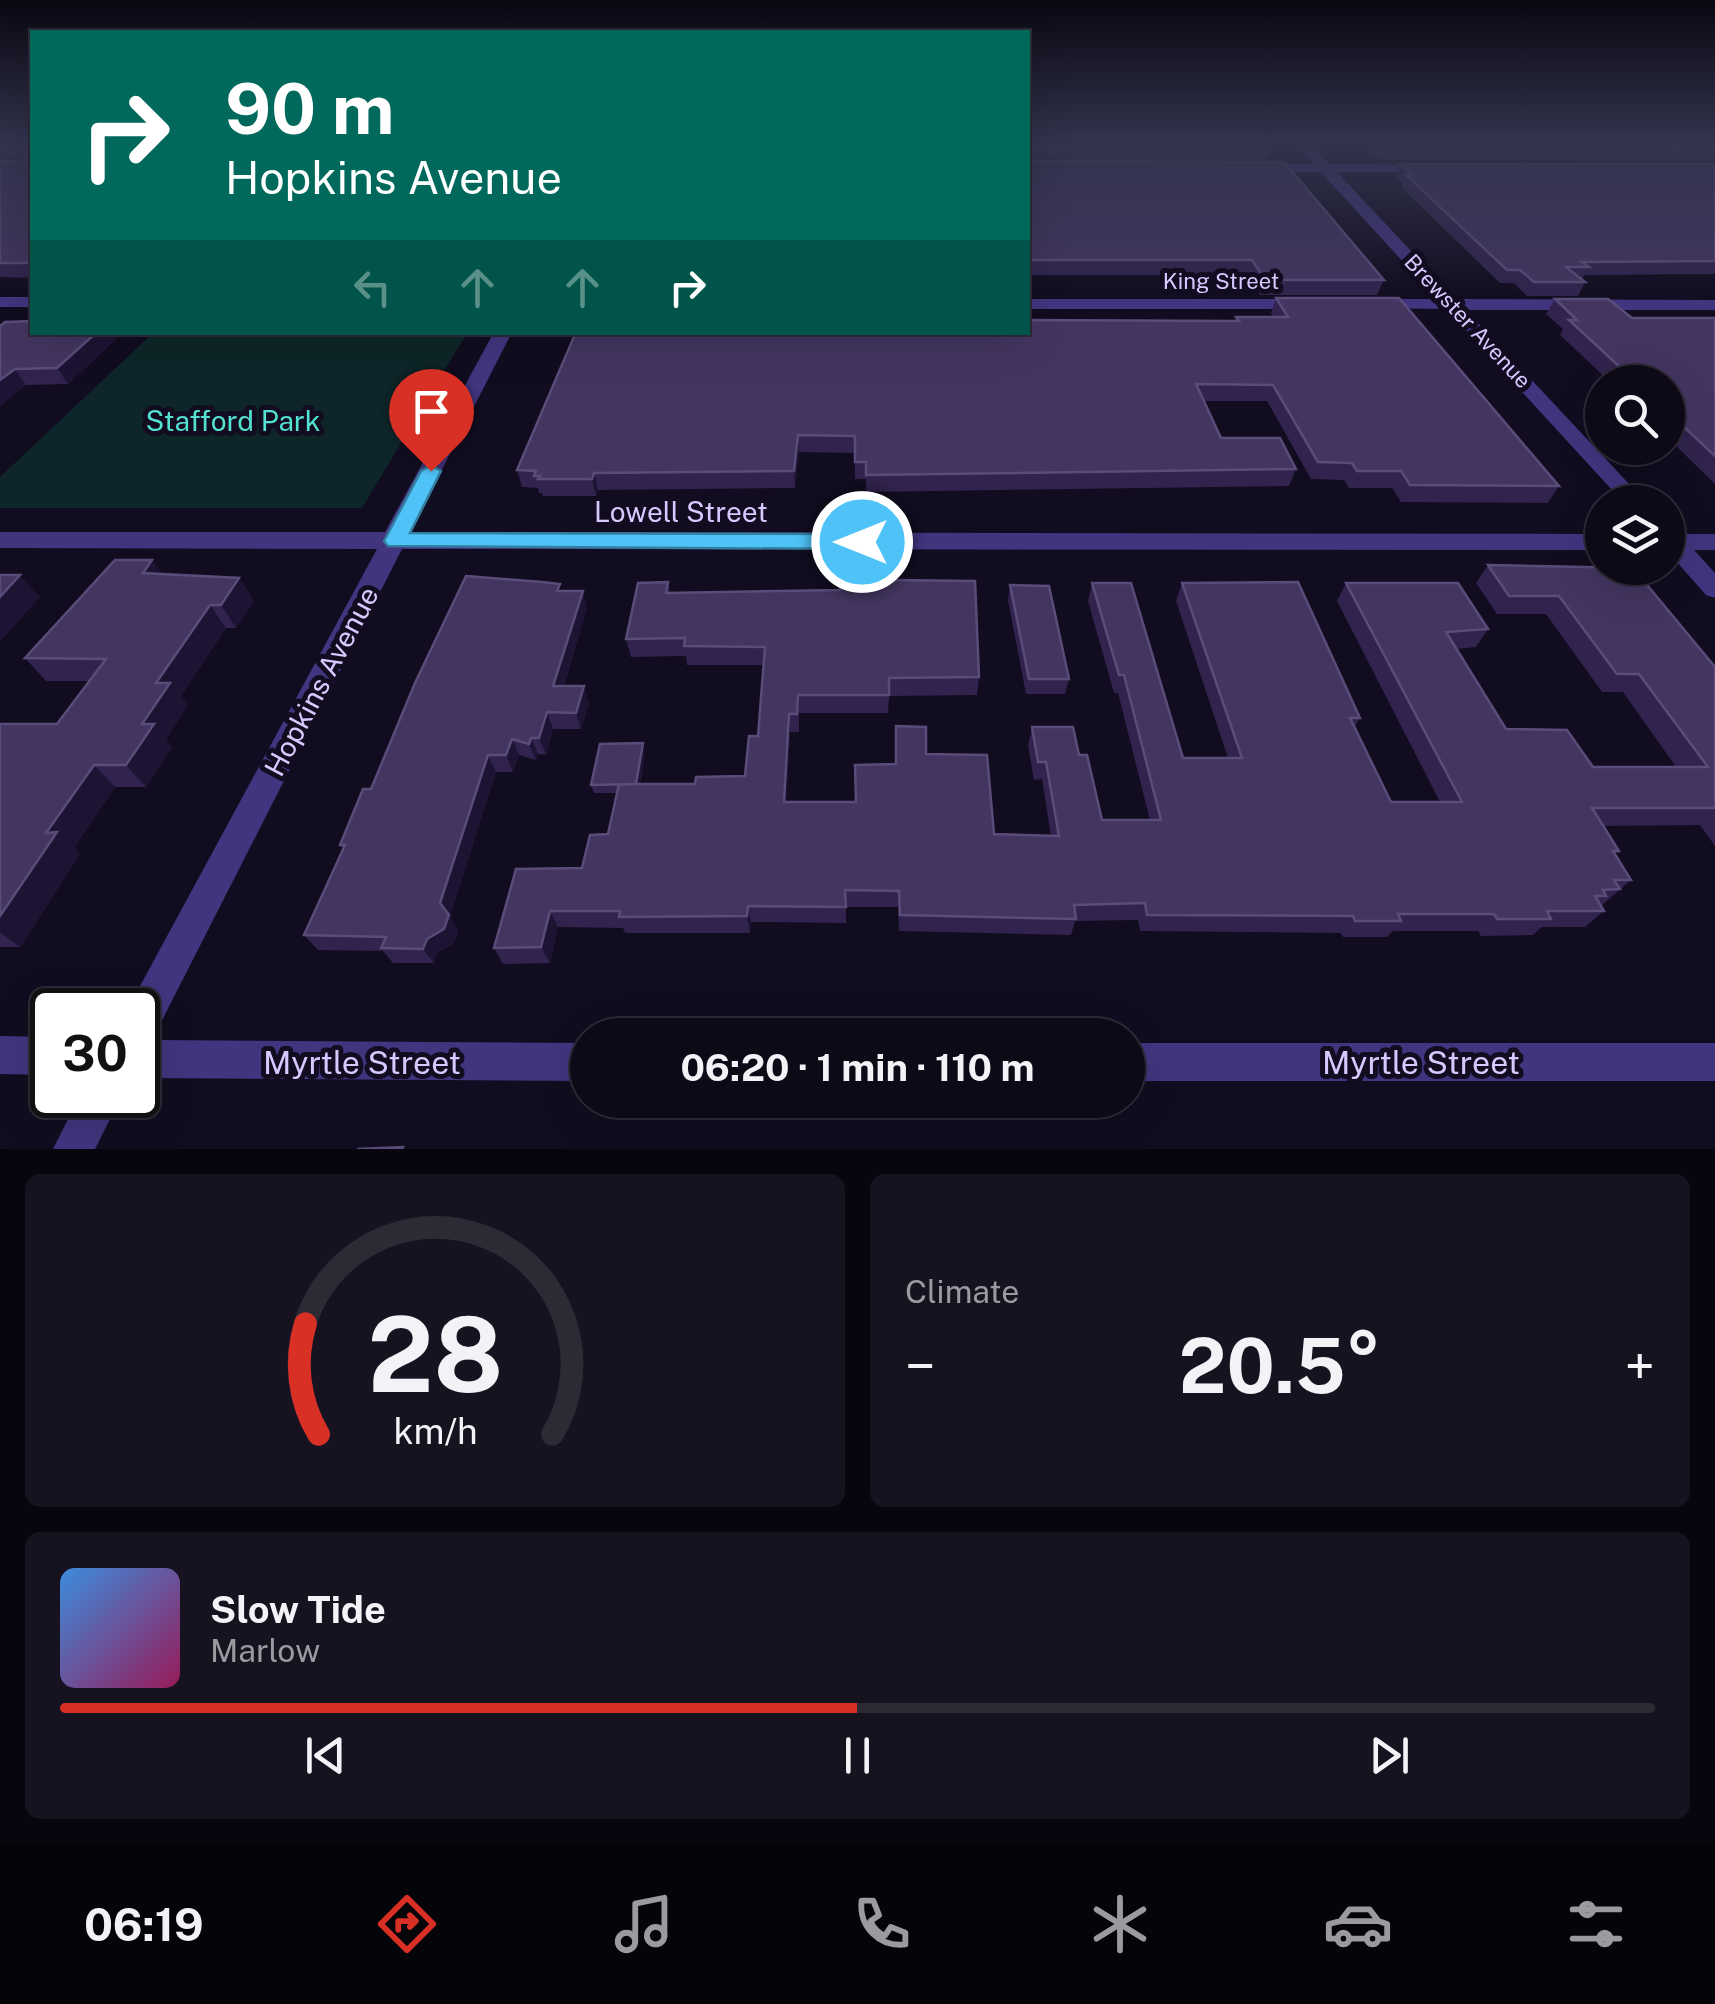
<!DOCTYPE html>
<html lang="en">
<head>
<meta charset="utf-8">
<style>
	:root { --surface:#0d0917; --page:#161220; --text:#f1f3f6; --muted:#9a9aa1; --line:#2d2a36; --accent:#d93025 }
	body { margin:0; font-family:"Public Sans",sans-serif; background:var(--page); color:var(--text); height:100vh; display:flex; flex-direction:column; font-size:38px; white-space:nowrap }
	* { box-sizing:border-box; margin:0 }
	p { font-size:32px; color:var(--muted) }
	.icon { flex:none; width:55px; height:55px; fill:none; stroke:currentColor; stroke-width:2; stroke-linecap:round; stroke-linejoin:round }
	.map { position:relative; height:1149px; overflow:hidden }
	.details { display:flex; flex-direction:column; gap:25px; padding:25px; background:#07050d; flex:1 }
	.details>* { flex:none }
	.guide { position:absolute; left:30px; top:30px; width:1000px; height:305px; border-radius:0px; box-shadow:0 10px 40px #0002,0 0 0 2px var(--line); background:#00695c; color:#fff; overflow:hidden }
	.controls { position:absolute; left:1585px; top:365px; display:grid; gap:20px }
	.controls a { display:grid; place-items:center; width:100px; height:100px; border-radius:50%; background:var(--surface); box-shadow:0 10px 40px #0002,0 0 0 2px var(--line); font-size:50px }
	.speed { position:absolute; left:30px; top:988px; display:flex; gap:20px; font-size:50px; font-weight:700; text-align:center }
	.speed>* { display:grid; place-content:center; width:130px; height:130px; border-radius:50%; background:var(--surface); box-shadow:0 10px 40px #0002,0 0 0 2px var(--line); line-height:1 }
	.speed .limit { border:5px solid #111; border-radius:15px; background:#fff; color:#111 }
	.pin { position:absolute; display:grid; place-items:center; width:85px; height:85px; color:#fff; margin:-102px -42px; border-radius:50% 50% 50% 0; rotate:-45deg; box-shadow:0 0 10px #0007 }
	.pin .icon { rotate:45deg }
	.me { position:absolute; width:110px; margin:-55px; rotate:270deg; stroke-linejoin:round; filter:drop-shadow(0 0 8px #0008) }
	.turn { display:flex; align-items:center; gap:35px; height:210px; padding:0 30px; font-size:45px }
	.turn .icon { width:130px; height:130px; stroke-width:2.5 }
	.turn b { display:block; font-size:70px; line-height:85px }
	.lanes { display:flex; align-items:center; height:95px; padding:0 30px; background:#0003; justify-content:center; gap:50px; direction:ltr }
	.lanes .off { opacity:.35 }
	.big { font-size:75px; font-weight:700; line-height:1.1 }
	.details .card { flex:1; display:flex; flex-direction:column; justify-content:center; gap:15px; min-width:0; padding:0 35px; border-radius:15px; background:var(--page) }
	.details .dial { align-items:center; gap:0 }
	.dial svg { height:260px; overflow:visible; fill:none; stroke:var(--line); stroke-width:7; stroke-linecap:round; text-anchor:middle }
	.dial text { fill:var(--text); stroke:none }
	.song { display:flex; align-items:center; gap:30px }
	.cover { width:120px; height:120px; border-radius:15px; background:linear-gradient(135deg,hsl(210 70% 55%),hsl(330 70% 35%)) }
	.played { height:10px; border-radius:5px; background:linear-gradient(90deg,var(--accent) 50%,var(--line) 50%) }
	.keys { display:flex; justify-content:space-around; direction:ltr }
	.heat { display:flex; justify-content:space-between; align-items:center; font-size:55px; direction:ltr }
	.details .tiles { flex:1; display:grid; gap:25px; grid-template-columns:1fr 1fr }
	.card:last-child { grid-column:span 2 }
	.trip { position:absolute; left:570px; top:1018px; width:575px; height:100px; border-radius:50px; background:var(--surface); box-shadow:0 10px 40px #0002,0 0 0 2px var(--line); font-weight:700; line-height:100px; text-align:center }
	.menu { display:flex; height:160px; justify-content:space-around; align-items:center; background:#050409; color:var(--muted) }
	.menu .icon { width:70px; height:70px }
	.menu .current { color:var(--accent) }
	.menu b { font-size:45px; color:var(--text) }
	.map>svg:first-child { display:block }
	.green { fill:#0e2629 }
	.lines { fill:none; stroke-linecap:round; stroke-linejoin:round }
	.minor { fill:#42357f; fill-rule:evenodd }
	.wall { fill:#31234d }
	.shaded-wall { fill:#1d1333 }
	.building { fill:#433560; stroke:#5a4c79; stroke-width:2.5 }
	.route { fill:#4fc3f7; stroke:#337fa1; stroke-width:2.5 }
	.labels { text-anchor:middle; dominant-baseline:central; stroke-width:10; stroke-linejoin:round; paint-order:stroke }
	.far-street-label { font-size:22px; fill:#d7c9ff; stroke:#110c1f }
	.park-label { font-size:28px; fill:#53e1d1; stroke:#110c1f }
	.street-label { font-size:28px; fill:#d7c9ff; stroke:#110c1f }
	.near-street-label { font-size:32px; fill:#d7c9ff; stroke:#110c1f }
</style>
</head>
<body>
<div class="map">
<svg width="1715" height="1149" viewBox="0 0 1715 1149">
	<rect width="100%" height="100%" fill="#110c1f"/>
	<polygon class="green" points="154,332 467,332 467,333 362,508 0,508 0,477"/>
	<g class="lines">
		<g class="minor">
			<polygon points="1293,140 1306,140 1329,164 1437,165 1437,171 1432,172 1337,172 1456,299 1715,300 1715,310 1466,310 1646,502 1623,502 1446,309 1366,308 1366,300 1372,299 1437,299 1321,172 1252,171 1252,165 1257,164 1314,164"/>
			<rect x="0" y="297" width="32" height="10"/>
			<polygon points="1028,299 1307,299 1316,304 1307,309 1028,309"/>
			<polygon points="494,332 512,332 410,532 1602,534 1602,550 402,549 152,1040 588,1043 588,1081 138,1078 138,1010 127,1010 377,549 0,548 0,532 385,532"/>
			<polygon points="1668,529 1679,534 1715,534 1715,550 1694,550 1715,573 1715,598 1706,595 1668,552"/>
			<polygon points="0,1036 52,1037 52,1075 0,1074"/>
			<rect x="1128" y="1043" width="587" height="38"/>
			<polygon points="80,1095 122,1095 95,1149 53,1149"/>
		</g>
	</g>
	<g class="wall">
		<polygon points="0,140 32,140 32,278 0,277 0,161 24,162 25,159 0,159"/>
		<polygon points="1028,140 1271,146 1267,159 1028,159 1384,280 1377,295 1260,295 1248,275 1028,275"/>
		<polygon points="1357,140 1715,140 1715,161 1378,159"/>
		<polygon points="1400,164 1715,164 1715,274 1584,275 1582,280 1585,282 1578,296 1527,296 1514,283 1500,283 1401,187 1403,183 1395,176"/>
		<polygon points="1276,298 1559,486 1548,503 1401,502 1392,488 1349,488 1344,480 1311,479 1267,401 1204,401 1221,438 1296,469 1289,486 866,492 866,479 855,479 855,453 799,452 795,488 598,490 596,496 543,496 542,493 539,493 538,488 522,487 517,470 1235,321 1236,317 1273,317 1271,313"/>
		<polygon points="1555,299 1632,318 1715,318 1715,484 1668,438 1668,382 1610,382 1560,335 1563,329 1546,314"/>
		<polygon points="0,326 122,333 68,384 26,385 0,406"/>
		<polygon points="1488,565 1633,568 1715,667 1715,846 1700,825 1603,826 1619,851 1615,854 1631,880 1601,906 1604,911 1585,927 1542,927 1533,935 1481,936 1478,931 1393,931 1387,937 1343,937 1341,933 1140,931 1138,920 1075,921 1071,935 899,931 898,907 846,907 846,923 751,922 750,933 625,933 623,928 558,927 550,963 503,964 494,948 582,868 608,834 617,793 594,793 591,785 645,752 640,784 695,784 745,776 758,736 763,665 687,665 686,656 631,657 626,639 668,582 670,593 979,677 977,695 889,696 888,713 799,713 799,732 790,732 786,802 855,802 895,764 926,754 994,834 1051,836 1042,779 1034,780 1028,745 1032,727 1079,755 1102,820 1150,820 1118,693 1114,693 1088,601 1092,583 1183,758 1228,758 1176,601 1182,583 1360,718 1355,726 1391,802 1440,802 1337,601 1346,583 1488,629 1476,647 1456,649 1506,729 1593,767 1676,767 1623,692 1602,692 1546,614 1497,614 1476,583"/>
		<polygon points="162,574 239,578 254,601 236,628 226,628 181,696 188,705 166,739 172,747 146,787 115,787 74,848 80,854 20,947 0,947 0,724 57,724 89,681 46,681 25,658"/>
		<polygon points="1010,585 1069,679 1065,694 1026,694 1008,600"/>
		<polygon points="562,591 587,608 564,686 589,703 581,729 553,729 546,755 538,754 536,760 519,755 513,772 496,772 450,916 458,930 454,943 437,953 434,963 393,963 383,951 318,950 304,935 343,849 340,845 371,789"/>
	</g>
	<g class="shaded-wall">
		<polygon points="97,332 122,333 68,384 57,368"/>
		<polygon points="15,369 26,385 0,406 0,380"/>
		<polygon points="798,435 799,452 795,488 794,471"/>
		<polygon points="594,473 598,490 596,496 592,479"/>
		<polygon points="152,560 168,582 143,573"/>
		<polygon points="20,575 40,597 0,642 0,597"/>
		<polygon points="239,578 254,601 236,628 221,605"/>
		<polygon points="583,591 587,608 559,702 553,686"/>
		<polygon points="210,605 226,628 181,696 188,705 166,739 172,747 146,787 126,765 142,724 156,683"/>
		<polygon points="584,686 589,703 581,729 576,713"/>
		<polygon points="547,712 553,729 546,755 539,738"/>
		<polygon points="789,714 790,732 786,819 784,802"/>
		<polygon points="531,738 538,754 536,760 529,744"/>
		<polygon points="512,739 519,755 513,772 506,755"/>
		<polygon points="643,743 645,752 638,792 636,784"/>
		<polygon points="488,755 496,772 450,916 458,930 454,943 437,953 434,963 423,949"/>
		<polygon points="94,765 115,787 74,848 80,854 20,947 0,932 0,916 46,833"/>
		<polygon points="748,906 751,922 750,933 747,916"/>
		<polygon points="550,911 558,927 550,963 541,947"/>
	</g>
	<g class="building">
		<polygon points="0,140 32,140 32,263 0,263 0,161 24,162 28,150 24,146 0,146"/>
		<polygon points="1028,140 1266,140 1271,146 1030,146 1028,152"/>
		<polygon points="1374,140 1715,140 1715,150 1382,148"/>
		<polygon points="1028,159 1030,161 1284,162 1384,280 1265,280 1252,260 1028,260"/>
		<polygon points="1400,164 1715,164 1715,261 1582,262 1589,267 1566,267 1585,282 1534,282 1520,270 1507,270 1406,175 1412,175"/>
		<polygon points="1276,298 1399,298 1559,486 1410,485 1401,471 1357,471 1352,463 1318,462 1273,385 1196,384 1221,438 1280,438 1296,469 866,475 866,462 855,462 855,436 798,435 794,471 594,473 592,479 538,479 540,476 534,476 536,471 517,470 576,332 1028,332 1028,320 1239,321 1236,317 1288,317"/>
		<polygon points="1555,299 1608,299 1632,318 1715,318 1715,456 1668,412 1668,382 1636,382 1569,320 1577,320"/>
		<polygon points="32,321 32,332 97,332 57,368 15,369 0,380 0,326 5,322"/>
		<polygon points="115,560 152,560 143,573 239,578 221,605 210,605 156,683 170,683 142,724 154,724 126,765 94,765 46,833 57,832 0,916 0,724 57,724 106,659 25,658"/>
		<polygon points="1488,565 1633,568 1715,667 1715,808 1592,808 1619,851 1613,851 1631,880 1614,880 1620,889 1603,890 1606,896 1595,896 1604,911 1547,911 1551,919 1497,919 1494,914 1398,914 1401,921 1355,921 1353,916 1147,915 1145,903 1074,905 1076,919 900,915 899,891 845,890 846,907 748,906 747,916 619,917 620,911 550,911 541,947 494,948 516,869 582,868 590,835 608,834 619,784 695,784 696,777 745,776 749,736 758,736 765,647 684,646 685,638 626,639 638,583 668,582 666,593 840,590 840,583 889,580 975,581 979,677 889,678 889,695 798,695 797,714 789,714 784,802 856,802 855,765 896,764 896,726 926,727 926,754 987,755 994,834 1059,836 1046,762 1038,762 1032,727 1073,727 1079,755 1087,755 1102,820 1161,820 1124,675 1119,675 1092,583 1131,583 1183,758 1242,758 1182,583 1298,582 1360,718 1350,718 1391,802 1462,802 1346,583 1458,583 1488,629 1446,632 1506,729 1567,730 1593,767 1708,767 1639,674 1617,674 1559,596 1509,596"/>
		<polygon points="0,575 20,575 0,597"/>
		<polygon points="466,576 542,582 560,584 557,591 583,591 553,686 584,686 576,713 547,712 539,738 531,738 529,744 512,739 506,755 488,755 440,903 449,915 444,929 427,939 423,949 381,948 386,937 304,935 345,845 340,845 363,789 371,789 415,683"/>
		<polygon points="1010,585 1049,586 1069,679 1029,679"/>
		<polygon points="643,743 636,784 591,785 600,744"/>
		<polygon points="403,1147 402,1149 357,1149"/>
	</g>
	<linearGradient id="sky" x2="0" y2="1"><stop stop-color="#090711"/><stop offset="0.47" stop-color="#32344d"/><stop offset="1" stop-color="#32344d" stop-opacity="0"/></linearGradient>
	<rect width="1715" height="301" fill="url(#sky)"/>
	<polygon class="route" points="431,465 441,471 410,533 862,534 873,542 862,549 388,546 384,541 421,471"/>
	<g class="labels">
		<g class="far-street-label">
			<text x="1221" y="281">King Street</text>
			<text transform="translate(1468 321) rotate(47)">Brewster Avenue</text>
		</g>
		<g class="park-label">
			<text x="233" y="420">Stafford Park</text>
		</g>
		<g class="street-label">
			<text x="681" y="511">Lowell Street</text>
			<text transform="translate(321 681) rotate(-62)">Hopkins Avenue</text>
		</g>
		<g class="near-street-label">
			<text x="362" y="1062">Myrtle Street</text>
			<text x="1421" y="1062">Myrtle Street</text>
		</g>
	</g>
</svg>
<div class="controls">
<a><svg class="icon" aria-label="search" viewBox="0 0 24 24"><circle cx="10" cy="10" r="6"/><path d="M15 15l6 6"/></svg></a>
<a><svg class="icon" aria-label="layers" viewBox="0 0 24 24"><path d="M12 4l9 5-9 5-9-5zM3 14l9 5 9-5"/></svg></a>
</div>
<div class="speed"><div class="limit">30</div></div>
<div class="pin" style="left:431px;top:471px;background:#d93025"><svg class="icon" aria-label="arrive" viewBox="0 0 24 24"><path d="M6 21V4h12l-3 4 3 4H6"/></svg></div>
<svg class="me" style="left:862px;top:542px" viewBox="-20 -20 40 40"><circle r="17" fill="#4fc3f7" stroke="#fff" stroke-width="3"/><path d="M0-11L8 9 0 5-8 9z" fill="#fff"/></svg>
<div class="trip">06:20 · 1 min · 110 m</div>
<div class="guide">
<div class="turn"><svg class="icon" aria-label="right" viewBox="0 0 24 24"><path d="M7 20v-9h11M14 6l5 5-5 5"/></svg><div><b>90 m</b>Hopkins Avenue</div></div>
<div class="lanes"><svg class="icon off" aria-label="left" viewBox="0 0 24 24"><path d="M17 20v-9H6M10 6l-5 5 5 5"/></svg><svg class="icon off" aria-label="ahead" viewBox="0 0 24 24"><path d="M12 20V5M6 11l6-6 6 6"/></svg><svg class="icon off" aria-label="ahead" viewBox="0 0 24 24"><path d="M12 20V5M6 11l6-6 6 6"/></svg><svg class="icon" aria-label="right" viewBox="0 0 24 24"><path d="M7 20v-9h11M14 6l5 5-5 5"/></svg></div>
</div>
</div>
<section class="details">
<div class="tiles">
<div class="card dial"><svg viewBox="0 0 100 80">
<path d="M14 69A42 42 0 1 1 86 69"/>
<path d="M14 69A42 42 0 0 1 10 35" stroke="#d93025"/>
<text x="50" y="56" font-size="32" font-weight="700">28</text>
<text x="50" y="72" font-size="11">km/h</text>
</svg></div>
<div class="card"><p>Climate</p>
<div class="heat"><a>−</a><b class="big">20.5°</b><a>+</a></div>
</div>
<div class="card">
<div class="song"><i class="cover"></i><div><b>Slow Tide</b><p>Marlow</p></div></div>
<div class="played"></div>
<div class="keys"><svg class="icon" aria-label="previous" viewBox="0 0 24 24"><path d="M18 5L8 12l10 7zM5 5v14"/></svg><svg class="icon" aria-label="pause" viewBox="0 0 24 24"><path d="M8 5v14M16 5v14"/></svg><svg class="icon" aria-label="next" viewBox="0 0 24 24"><path d="M6 5l10 7-10 7zM19 5v14"/></svg></div>
</div>
</div>
</section>
<nav class="menu">
<b>06:19</b>
<svg class="icon current" aria-label="directions" viewBox="0 0 24 24"><path d="M12 3l9 9-9 9-9-9zM9 14v-3h6M13 9l2 2-2 2"/></svg>
<svg class="icon" aria-label="music" viewBox="0 0 24 24"><path d="M9 18V5l10-2v13"/><circle cx="6" cy="18" r="3"/><circle cx="16" cy="16" r="3"/></svg>
<svg class="icon" aria-label="phone" viewBox="0 0 24 24"><path d="M5 4h4l2 5-3 2q2 4 5 5l2-3 5 2v4C11 20 4 13 5 4z"/></svg>
<svg class="icon" aria-label="climate" viewBox="0 0 24 24"><path d="M12 3v18M4 7l16 10M4 17L20 7"/></svg>
<svg class="icon" aria-label="car" viewBox="0 0 24 24"><path d="M5 17H2v-5l4-1 3-4h7l3 4 3 1v5h-3M9 17h6M6 11h13"/><circle cx="7" cy="17" r="2"/><circle cx="17" cy="17" r="2"/></svg>
<svg class="icon" aria-label="filters" viewBox="0 0 24 24"><path d="M4 7h16M4 17h16"/><circle cx="9" cy="7" r="2"/><circle cx="15" cy="17" r="2"/></svg>
</nav>
</body>
</html>
